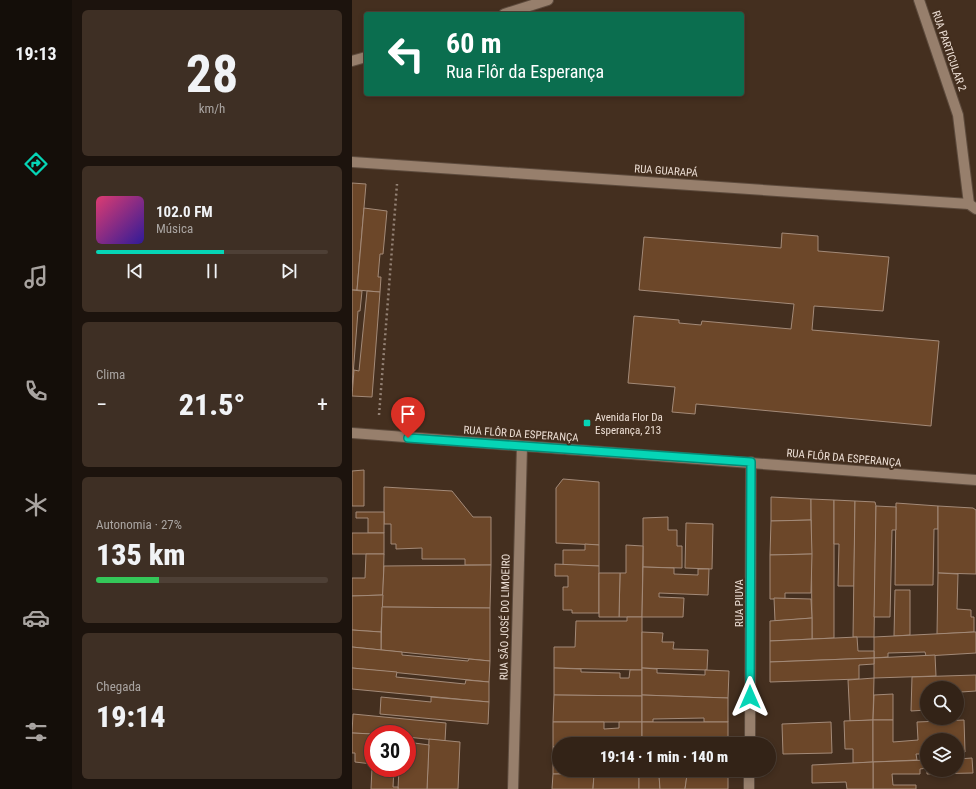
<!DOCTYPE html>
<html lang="pt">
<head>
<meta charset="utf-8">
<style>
	:root { --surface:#332317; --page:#3e2f24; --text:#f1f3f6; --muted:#a9a4a1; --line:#4e4036; --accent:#06d5b6 }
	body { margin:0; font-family:"Roboto Condensed",sans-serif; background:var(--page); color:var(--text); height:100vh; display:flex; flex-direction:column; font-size:15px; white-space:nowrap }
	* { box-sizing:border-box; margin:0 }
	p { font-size:13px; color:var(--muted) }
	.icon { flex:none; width:22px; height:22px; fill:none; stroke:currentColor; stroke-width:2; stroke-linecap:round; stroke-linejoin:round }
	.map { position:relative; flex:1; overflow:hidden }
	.drawer { display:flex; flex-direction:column; gap:10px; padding:10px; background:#1c130d; width:280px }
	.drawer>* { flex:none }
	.guide { position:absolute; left:12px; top:12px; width:380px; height:84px; border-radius:4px; box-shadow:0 2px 6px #0003,0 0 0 1px var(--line); background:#0b6e4f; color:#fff; overflow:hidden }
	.fabs { position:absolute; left:568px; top:681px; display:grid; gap:8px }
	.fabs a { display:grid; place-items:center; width:44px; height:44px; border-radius:50%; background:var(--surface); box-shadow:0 2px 6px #0003,0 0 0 1px var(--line); font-size:20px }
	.speed { position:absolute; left:12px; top:725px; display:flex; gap:8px; font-size:20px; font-weight:700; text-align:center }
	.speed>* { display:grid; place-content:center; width:52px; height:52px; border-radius:50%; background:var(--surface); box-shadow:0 2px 6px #0003,0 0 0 1px var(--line); line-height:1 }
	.speed .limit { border:6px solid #d22; background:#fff; color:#111 }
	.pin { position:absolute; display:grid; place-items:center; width:34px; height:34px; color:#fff; margin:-41px -17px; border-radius:50% 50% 50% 0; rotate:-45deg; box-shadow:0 0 4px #0007 }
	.pin .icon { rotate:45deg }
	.me { position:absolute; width:44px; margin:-22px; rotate:0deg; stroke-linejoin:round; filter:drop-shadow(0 0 3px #0008) }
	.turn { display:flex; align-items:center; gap:14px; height:84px; padding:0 16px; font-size:18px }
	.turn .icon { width:52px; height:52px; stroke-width:2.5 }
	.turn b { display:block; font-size:28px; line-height:34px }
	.big { font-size:30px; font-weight:800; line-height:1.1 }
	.drawer .widget { flex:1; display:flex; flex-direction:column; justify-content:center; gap:6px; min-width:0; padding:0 14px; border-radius:6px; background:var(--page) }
	.drawer .dial { align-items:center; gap:0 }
	.dial b { font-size:52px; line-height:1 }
	.song { display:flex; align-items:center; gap:12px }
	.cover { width:48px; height:48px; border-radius:6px; background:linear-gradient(135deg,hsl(340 70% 55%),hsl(250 70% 35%)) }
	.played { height:4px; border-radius:2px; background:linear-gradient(90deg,var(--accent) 55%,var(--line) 55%) }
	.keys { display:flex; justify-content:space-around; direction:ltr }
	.heat { display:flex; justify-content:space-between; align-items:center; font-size:22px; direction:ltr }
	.charge { height:6px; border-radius:3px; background:linear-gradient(90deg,#34c759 27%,var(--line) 0) }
	.trip { position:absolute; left:200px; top:737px; width:224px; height:40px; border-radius:20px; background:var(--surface); box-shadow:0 2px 6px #0003,0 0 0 1px var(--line); font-weight:800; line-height:40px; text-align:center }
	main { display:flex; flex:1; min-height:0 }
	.menu { display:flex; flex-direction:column; width:72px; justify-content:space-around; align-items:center; background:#140e09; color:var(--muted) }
	.menu .icon { width:28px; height:28px }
	.menu .active { color:var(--accent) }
	.menu b { font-size:18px; color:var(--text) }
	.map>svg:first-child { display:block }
	.building { fill:#6c4729; stroke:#a38a78 }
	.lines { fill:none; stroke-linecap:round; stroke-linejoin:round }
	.street-casing { stroke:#5d4b3d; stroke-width:12 }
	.path { stroke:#948275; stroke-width:2.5; stroke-dasharray:2 3; stroke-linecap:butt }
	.street { stroke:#977f6c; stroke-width:10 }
	.route-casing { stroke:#048a76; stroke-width:10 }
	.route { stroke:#06d5b6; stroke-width:7 }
	.poi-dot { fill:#06d5b6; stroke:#442f1f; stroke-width:1.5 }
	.labels { text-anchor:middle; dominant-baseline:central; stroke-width:4; stroke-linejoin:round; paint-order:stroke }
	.street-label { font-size:11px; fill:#eddfd5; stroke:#442f1f }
	.poi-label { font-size:11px; fill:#eddfd5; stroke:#442f1f; text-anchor:start }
</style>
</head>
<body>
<main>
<nav class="menu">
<b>19:13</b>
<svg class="icon active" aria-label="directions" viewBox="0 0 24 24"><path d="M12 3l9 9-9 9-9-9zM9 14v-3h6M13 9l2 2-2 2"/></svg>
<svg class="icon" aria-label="music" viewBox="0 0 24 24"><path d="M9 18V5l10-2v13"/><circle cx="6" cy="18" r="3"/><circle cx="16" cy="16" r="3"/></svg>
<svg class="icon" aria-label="phone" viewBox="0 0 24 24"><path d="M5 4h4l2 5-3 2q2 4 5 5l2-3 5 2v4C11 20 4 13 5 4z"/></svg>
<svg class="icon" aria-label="climate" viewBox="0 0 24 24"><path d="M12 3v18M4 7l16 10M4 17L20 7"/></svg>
<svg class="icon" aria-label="car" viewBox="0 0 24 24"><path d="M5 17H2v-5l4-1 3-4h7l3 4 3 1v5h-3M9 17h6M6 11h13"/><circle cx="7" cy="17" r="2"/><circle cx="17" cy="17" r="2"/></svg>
<svg class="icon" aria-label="filters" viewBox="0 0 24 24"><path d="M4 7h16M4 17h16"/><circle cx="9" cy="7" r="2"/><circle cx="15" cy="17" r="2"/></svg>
</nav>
<section class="drawer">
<div class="widget dial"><b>28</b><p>km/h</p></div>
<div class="widget">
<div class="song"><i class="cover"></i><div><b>102.0 FM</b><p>Música</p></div></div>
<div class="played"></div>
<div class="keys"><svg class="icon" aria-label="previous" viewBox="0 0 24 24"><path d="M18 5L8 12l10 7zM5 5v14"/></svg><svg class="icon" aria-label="pause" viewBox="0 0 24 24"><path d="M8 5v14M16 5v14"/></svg><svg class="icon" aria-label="next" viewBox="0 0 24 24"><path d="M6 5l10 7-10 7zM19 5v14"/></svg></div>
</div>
<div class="widget"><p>Clima</p>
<div class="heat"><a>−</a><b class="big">21.5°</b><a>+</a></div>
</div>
<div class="widget"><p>Autonomia · 27%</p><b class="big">135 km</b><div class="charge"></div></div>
<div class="widget"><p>Chegada</p><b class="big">19:14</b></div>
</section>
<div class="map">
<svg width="624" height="789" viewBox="0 0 624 789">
	<rect width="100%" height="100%" fill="#442f1f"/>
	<g class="building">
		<polygon points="0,183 14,184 5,290 0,290"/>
		<polygon points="12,208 35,211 31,254 28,254 26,277 29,277 28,292 5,290"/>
		<polygon points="430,233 466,236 466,251 537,257 531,311 462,306 460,330 587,341 579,426 344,404 343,414 320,412 323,387 276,383 282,316 327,320 327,323 349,325 350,321 439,329 442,304 287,290 292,237 429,248"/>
		<polygon points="0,290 10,291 8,311 6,311 0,388"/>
		<polygon points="15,291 28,292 20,397 0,396 2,370 7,371"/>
		<polygon points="12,470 12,506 0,506 0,471"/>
		<polygon points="211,479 247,482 247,545 204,543 204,488"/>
		<polygon points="32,487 100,491 121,517 139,517 139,565 113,565 113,559 70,559 70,548 44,549 44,544 39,544 39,524 32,524"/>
		<polygon points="419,497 459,499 459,520 419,521"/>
		<polygon points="459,499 482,500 482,638 460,639"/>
		<polygon points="482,500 503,501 502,586 486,586 487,544 482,544"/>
		<polygon points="503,501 523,502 524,506 522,637 501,637"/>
		<polygon points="544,503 586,506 586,529 582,529 581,585 543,585"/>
		<polygon points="524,506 544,507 544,530 540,530 538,617 522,617"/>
		<polygon points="586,506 621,508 624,510 624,574 586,573"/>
		<polygon points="4,512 32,512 32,533 16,533 16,518 4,518"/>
		<polygon points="316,517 316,530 325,530 325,546 330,546 330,568 291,567 291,518"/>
		<polygon points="459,520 460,554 418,555 419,521"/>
		<polygon points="334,523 361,524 360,569 333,568"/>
		<rect x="0" y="533" width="32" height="21"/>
		<polygon points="233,544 247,545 247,566 211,565 211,550 233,550"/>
		<polygon points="274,545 291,546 290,617 267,617 268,573 274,573"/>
		<polygon points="14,554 32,554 31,595 0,596 0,578 13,578"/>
		<polygon points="460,554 459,593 433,593 433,599 418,599 418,555"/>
		<polygon points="203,564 247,566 247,613 220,613 220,610 211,610 211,587 216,587 216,576 203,576"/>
		<polygon points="139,565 138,608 30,607 32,566"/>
		<polygon points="291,567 322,568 322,574 346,575 346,569 357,569 356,595 307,593 307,597 332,598 331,617 290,617"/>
		<polygon points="247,573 268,573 267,617 247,617"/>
		<polygon points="586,573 606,574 605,609 619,610 619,617 622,617 622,632 585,634"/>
		<polygon points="543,590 558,590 558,635 542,636"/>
		<polygon points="31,595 29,632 0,630 0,596"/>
		<polygon points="422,598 459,599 460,618 423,621"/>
		<polygon points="30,607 138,608 138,661 29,650"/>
		<polygon points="275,617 290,617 290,670 202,668 202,647 223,647 224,621 275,621"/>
		<polygon points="460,618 460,639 418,641 418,621"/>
		<polygon points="0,630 29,632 29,650 0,647"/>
		<polygon points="290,632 311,633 310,642 322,642 321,649 356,650 355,670 290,668"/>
		<polygon points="622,632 624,632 624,653 574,656 573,652 536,653 536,657 522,658 522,637"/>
		<polygon points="505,637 506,651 522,651 522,658 418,662 418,641"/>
		<polygon points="0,647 50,652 50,655 116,661 117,659 138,661 137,682 0,668"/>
		<polygon points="583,655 584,676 522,678 522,658"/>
		<polygon points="522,658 522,664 507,665 507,679 418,682 418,662"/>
		<polygon points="0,668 45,672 44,677 113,684 114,680 137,682 137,702 0,689"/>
		<polygon points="202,668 229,669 229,672 268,673 268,678 277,678 278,670 290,670 290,696 202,695"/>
		<polygon points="290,668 305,669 305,673 353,675 353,670 377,671 376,698 290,695"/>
		<polygon points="624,675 624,691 609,692 610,708 605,708 605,688 575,688 575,710 559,711 560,677"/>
		<polygon points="522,678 521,720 498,721 496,680"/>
		<polygon points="541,694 541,720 521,720 522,695"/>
		<polygon points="202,695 290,696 290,722 201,722"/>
		<polygon points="290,695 376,698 376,722 352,722 352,718 301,719 301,722 290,722"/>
		<polygon points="29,697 79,702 79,697 137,702 136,724 28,714"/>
		<polygon points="1,714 94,723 93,741 55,737 55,734 21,734 0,733"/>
		<polygon points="521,720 521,762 501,763 501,749 493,749 492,721"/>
		<polygon points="521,720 541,720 541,742 566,740 565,722 612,720 613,752 605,752 605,740 575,740 575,754 564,754 565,760 521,762"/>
		<polygon points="201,722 252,722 252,729 267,728 267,722 290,722 290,744 207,744 207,747 201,747"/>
		<rect x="290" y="722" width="86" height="22"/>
		<polygon points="479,722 480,753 431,754 430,724"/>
		<polygon points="0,733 21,734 20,764 3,762 3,753 0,753"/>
		<polygon points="77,739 108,742 106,789 75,789"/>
		<polygon points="55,742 77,745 75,789 46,789 47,768 55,768"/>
		<polygon points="21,746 21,768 42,768 41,787 46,787 46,789 19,789"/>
		<polygon points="201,747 207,747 207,770 227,770 209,770 209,774 201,774"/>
		<polygon points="620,758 621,773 575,774 575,768 568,769 568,774 540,774 541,785 564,785 564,789 521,789 521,762 575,760 575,770 605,770 605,759"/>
		<polygon points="521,762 521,789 495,789 494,782 460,783 460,765"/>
		<rect x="289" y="770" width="7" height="4"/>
		<polygon points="201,774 242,774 241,789 200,789"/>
		<polygon points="242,774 287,775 287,789 241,789"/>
		<polygon points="287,775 307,775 308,789 287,789"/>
		<polygon points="307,775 335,775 333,789 308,789"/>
		<polygon points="335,775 376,775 376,789 333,789"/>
	</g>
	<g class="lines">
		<defs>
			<g id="street">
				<polyline points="567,0 606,115 617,204"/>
				<polyline points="152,14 196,0"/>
				<polyline points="0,61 14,57"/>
				<polyline points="0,162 617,204 624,209"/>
				<polyline points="0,433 624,480"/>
				<polyline points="398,744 399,462"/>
				<polyline points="161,789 170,446"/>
				<polyline points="397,789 397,770"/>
			</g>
		</defs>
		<use href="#street" class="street-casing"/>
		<polyline class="path" points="27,415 45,184"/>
		<use href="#street" class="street"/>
	</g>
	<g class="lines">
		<defs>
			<polyline id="route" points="56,438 399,462 398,697"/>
		</defs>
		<use href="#route" class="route-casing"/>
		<use href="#route" class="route"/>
	</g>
	<rect class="poi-dot" x="231" y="419" width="8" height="8" rx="2"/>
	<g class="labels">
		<g class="street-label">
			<text transform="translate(597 51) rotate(71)">RUA PARTICULAR 2</text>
			<text transform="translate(314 171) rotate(4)">RUA GUARAPÁ</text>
			<text transform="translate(169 434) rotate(4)">RUA FLÔR DA ESPERANÇA</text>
			<text transform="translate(492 458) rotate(5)">RUA FLÔR DA ESPERANÇA</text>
			<text transform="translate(387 603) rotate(-90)">RUA PIUVA</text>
			<text transform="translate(153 617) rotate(-89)">RUA SÃO JOSÉ DO LIMOEIRO</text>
		</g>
		<g class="poi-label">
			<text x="243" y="417">Avenida Flor Da<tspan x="243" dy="13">Esperança, 213</tspan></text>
		</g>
	</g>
</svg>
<div class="fabs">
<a><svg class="icon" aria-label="search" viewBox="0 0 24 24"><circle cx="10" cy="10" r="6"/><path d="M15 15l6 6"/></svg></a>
<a><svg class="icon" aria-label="layers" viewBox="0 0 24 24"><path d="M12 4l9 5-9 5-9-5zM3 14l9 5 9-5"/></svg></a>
</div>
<div class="speed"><div class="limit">30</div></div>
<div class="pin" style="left:56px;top:438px;background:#d93025"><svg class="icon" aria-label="arrive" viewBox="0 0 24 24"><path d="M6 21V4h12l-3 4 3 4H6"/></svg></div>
<svg class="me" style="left:398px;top:697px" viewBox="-20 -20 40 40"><path d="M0-17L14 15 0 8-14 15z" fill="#06d5b6" stroke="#fff" stroke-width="4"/></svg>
<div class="trip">19:14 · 1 min · 140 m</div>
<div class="guide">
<div class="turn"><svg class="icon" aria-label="left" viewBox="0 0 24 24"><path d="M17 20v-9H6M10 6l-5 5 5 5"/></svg><div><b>60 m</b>Rua Flôr da Esperança</div></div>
</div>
</div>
</main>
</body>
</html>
